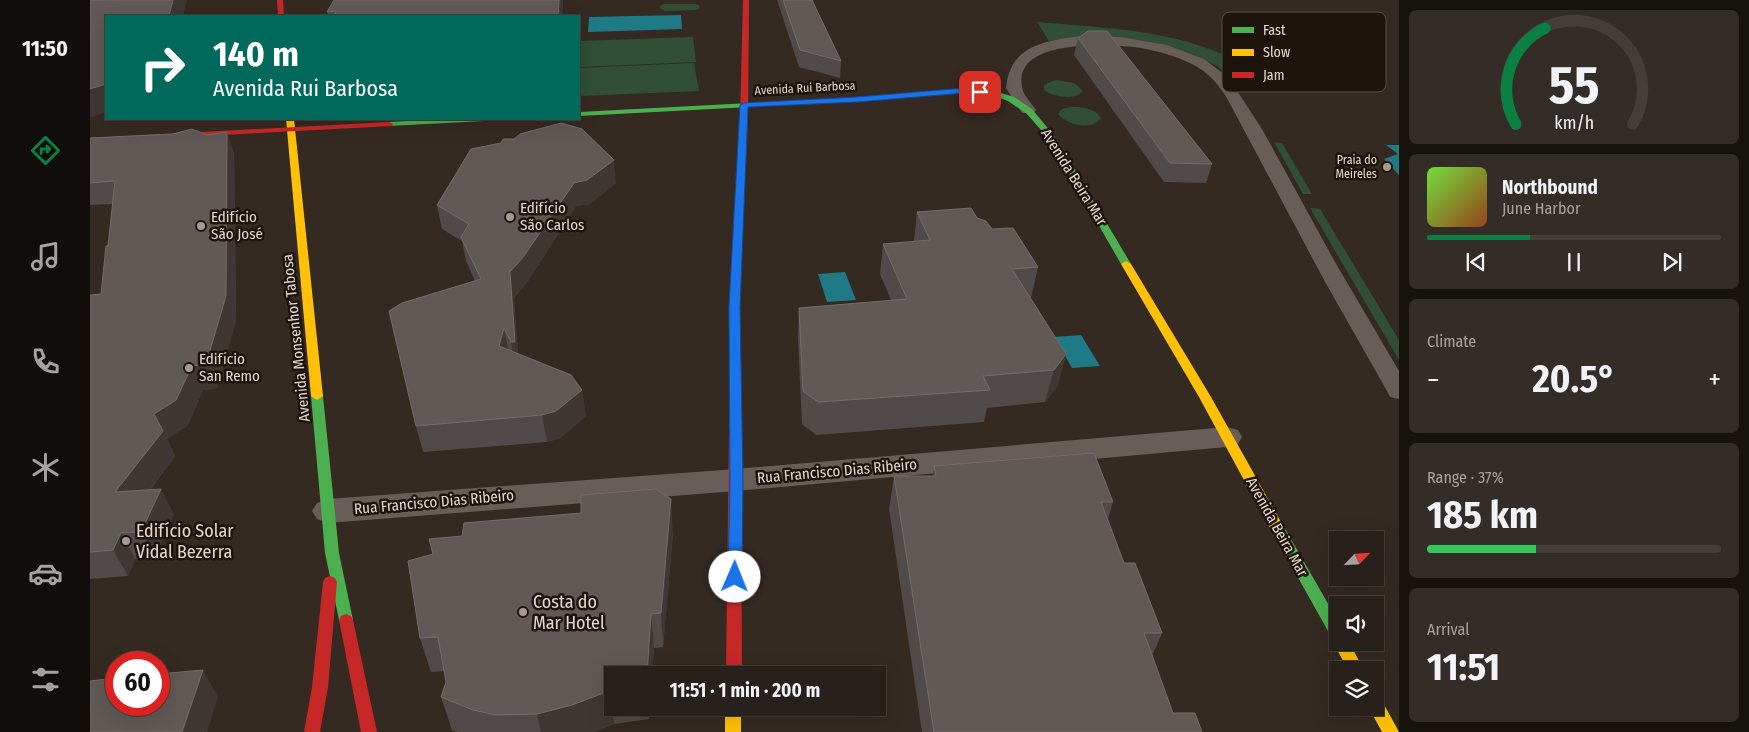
<!DOCTYPE html>
<html lang="en">
<head>
<meta charset="utf-8">
<style>
	:root { --surface:#28201a; --page:#342d27; --text:#f1f3f6; --muted:#a5a3a2; --line:#443e39; --accent:#0b8043 }
	body { margin:0; font-family:"Fira Sans Condensed",sans-serif; background:var(--page); color:var(--text); height:100vh; display:flex; flex-direction:column; font-size:19px; white-space:nowrap }
	* { box-sizing:border-box; margin:0 }
	p { font-size:16px; color:var(--muted) }
	.icon { flex:none; width:28px; height:28px; fill:none; stroke:currentColor; stroke-width:2; stroke-linecap:round; stroke-linejoin:round }
	.map { position:relative; flex:1; overflow:hidden }
	.drawer { display:flex; flex-direction:column; gap:10px; padding:10px; background:#16120e; width:350px }
	.drawer>* { flex:none }
	.guide { position:absolute; left:15px; top:15px; width:475px; height:105px; border-radius:0px; box-shadow:0 5px 20px #0002,0 0 0 1px var(--line); background:#00695c; color:#fff; overflow:hidden }
	.needle { width:32px; rotate:65deg }
	.fabs { position:absolute; left:1239px; top:531px; display:grid; gap:10px }
	.fabs a { display:grid; place-items:center; width:55px; height:55px; border-radius:0px; background:var(--surface); box-shadow:0 5px 20px #0002,0 0 0 1px var(--line); font-size:25px }
	.speed { position:absolute; left:15px; top:651px; display:flex; gap:10px; font-size:25px; font-weight:700; text-align:center }
	.speed>* { display:grid; place-content:center; width:65px; height:65px; border-radius:50%; background:var(--surface); box-shadow:0 5px 20px #0002,0 0 0 1px var(--line); line-height:1 }
	.speed .limit { border:8px solid #d22; background:#fff; color:#111 }
	.pin { position:absolute; display:grid; place-items:center; width:42px; height:42px; color:#fff; margin:-21px; border-radius:10px; box-shadow:0 2px 8px #0006 }
	.me { position:absolute; width:55px; margin:-28px; rotate:1deg; stroke-linejoin:round; filter:drop-shadow(0 0 4px #0008) }
	.turn { display:flex; align-items:center; gap:18px; height:105px; padding:0 25px; font-size:22px }
	.turn .icon { width:65px; height:65px; stroke-width:2.5 }
	.turn b { display:block; font-size:35px; line-height:42px }
	.big { font-size:38px; font-weight:700; line-height:1.1 }
	.drawer .widget { flex:1; display:flex; flex-direction:column; justify-content:center; gap:8px; min-width:0; padding:0 18px; border-radius:8px; background:var(--page) }
	.drawer .dial { align-items:center; gap:0 }
	.dial svg { height:130px; overflow:visible; fill:none; stroke:var(--line); stroke-width:7; stroke-linecap:round; text-anchor:middle }
	.dial text { fill:var(--text); stroke:none }
	.song { display:flex; align-items:center; gap:15px }
	.cover { width:60px; height:60px; border-radius:8px; background:linear-gradient(135deg,hsl(100 70% 55%),hsl(20 70% 35%)) }
	.played { height:5px; border-radius:2px; background:linear-gradient(90deg,var(--accent) 35%,var(--line) 35%) }
	.keys { display:flex; justify-content:space-around; direction:ltr }
	.heat { display:flex; justify-content:space-between; align-items:center; font-size:28px; direction:ltr }
	.charge { height:8px; border-radius:4px; background:linear-gradient(90deg,#34c759 37%,var(--line) 0) }
	.trip { position:absolute; left:514px; top:666px; width:282px; height:50px; border-radius:0px; background:var(--surface); box-shadow:0 5px 20px #0002,0 0 0 1px var(--line); font-weight:700; line-height:50px; text-align:center }
	main { display:flex; flex:1; min-height:0 }
	.tabs { display:flex; flex-direction:column; width:90px; justify-content:space-around; align-items:center; background:#100d0a; color:var(--muted) }
	.tabs .icon { width:35px; height:35px }
	.tabs .active { color:var(--accent) }
	.tabs b { font-size:22px; color:var(--text) }
	.map>svg:first-child { display:block }
	.green { fill:#304f36 }
	.water { fill:#207a86 }
	.lines { fill:none; stroke-linecap:round; stroke-linejoin:round }
	.lane { fill:#685d58; fill-rule:evenodd }
	.street { fill:#685d58; fill-rule:evenodd }
	.fast { fill:#4caf50; fill-rule:evenodd }
	.slow { fill:#ffc107; fill-rule:evenodd }
	.jam { fill:#c62828; fill-rule:evenodd }
	.wall { fill:#504a48 }
	.shaded-wall { fill:#3f3733 }
	.building { fill:#605956; stroke:#756c69 }
	.route { fill:#1a73e8; stroke:#114b97 }
	.poi-dot { fill:#a79a91; stroke:#1d140d; stroke-width:2 }
	.labels { text-anchor:middle; dominant-baseline:central; stroke-width:5; stroke-linejoin:round; paint-order:stroke }
	.far-street-label { font-size:12px; fill:#e4d6cd; stroke:#1d140d }
	.far-poi-label { font-size:12px; fill:#e4d6cd; stroke:#1d140d; text-anchor:end }
	.street-label { font-size:15px; fill:#e4d6cd; stroke:#1d140d }
	.poi-label { font-size:15px; fill:#e4d6cd; stroke:#1d140d; text-anchor:start }
	.near-poi-label { font-size:18px; fill:#e4d6cd; stroke:#1d140d; text-anchor:start }
	.key { fill:#1d140d; stroke:#594e47; stroke-width:1 }
	.key-label { font-size:14px; fill:#e4d6cd }
</style>
</head>
<body>
<main>
<nav class="tabs">
<b>11:50</b>
<svg class="icon active" aria-label="directions" viewBox="0 0 24 24"><path d="M12 3l9 9-9 9-9-9zM9 14v-3h6M13 9l2 2-2 2"/></svg>
<svg class="icon" aria-label="music" viewBox="0 0 24 24"><path d="M9 18V5l10-2v13"/><circle cx="6" cy="18" r="3"/><circle cx="16" cy="16" r="3"/></svg>
<svg class="icon" aria-label="phone" viewBox="0 0 24 24"><path d="M5 4h4l2 5-3 2q2 4 5 5l2-3 5 2v4C11 20 4 13 5 4z"/></svg>
<svg class="icon" aria-label="climate" viewBox="0 0 24 24"><path d="M12 3v18M4 7l16 10M4 17L20 7"/></svg>
<svg class="icon" aria-label="car" viewBox="0 0 24 24"><path d="M5 17H2v-5l4-1 3-4h7l3 4 3 1v5h-3M9 17h6M6 11h13"/><circle cx="7" cy="17" r="2"/><circle cx="17" cy="17" r="2"/></svg>
<svg class="icon" aria-label="filters" viewBox="0 0 24 24"><path d="M4 7h16M4 17h16"/><circle cx="9" cy="7" r="2"/><circle cx="15" cy="17" r="2"/></svg>
</nav>
<div class="map">
<svg width="1309" height="732" viewBox="0 0 1309 732">
	<rect width="100%" height="100%" fill="#352a22"/>
	<g class="green">
		<polygon points="574,4 605,4 609,5 610,8 606,10 575,11 571,9 570,6"/>
		<path d="M947,22C1015,28 1115,30 1168,77L1157,82L1158,87H1150C1118,41 1011,33 959,41Z"/>
		<polygon points="603,37 606,62 489,67 490,41"/>
		<polygon points="604,63 609,91 489,96 489,68"/>
		<path d="M965,80L984,83L993,91C984,101 964,97 954,90V85Z"/>
		<path d="M981,107C992,107 1005,108 1011,118C1002,131 977,125 968,114L972,109Z"/>
		<polygon points="1184,142 1192,143 1222,194 1213,194"/>
		<polygon points="1220,208 1230,209 1309,340 1309,360"/>
	</g>
	<g class="water">
		<polygon points="591,15 592,29 498,32 499,17"/>
		<polygon points="1296,145 1309,145 1309,175 1294,159 1308,154"/>
		<polygon points="755,272 766,300 737,302 728,274"/>
		<polygon points="991,335 1010,366 982,368 964,337"/>
	</g>
	<g class="lines">
		<path class="lane" d="M991,36L1030,37L1077,45L1114,59L1138,77L1172,129L1245,262L1309,371V399L1300,397L1297,391L1234,280L1139,102C1130,85 1119,73 1102,64C1086,56 1068,51 1051,48C1023,44 922,37 932,87C933,95 942,104 946,110L944,113H932L916,88C920,45 955,41 991,36Z"/>
		<polygon class="street" points="1137,427 1148,430 1152,437 1148,444 1137,447 646,491 238,523 227,519 222,511 227,503 238,499 646,469"/>
		<g class="fast">
			<polygon points="867,89 908,92 924,97 942,109 966,138 1041,264 1039,266 1036,267 1031,264 959,139 936,113 918,101 904,96 867,93 755,102 489,116 489,112 755,98"/>
			<polygon points="354,119 398,119 394,121 299,126 295,124 299,122"/>
			<polygon points="650,189 654,192 649,307 651,429 649,432 641,432 639,429 639,307 646,192"/>
			<polygon points="227,392 233,396 249,553 263,620 261,624 256,626 251,624 249,620 235,553 221,396"/>
			<polygon points="1185,519 1190,520 1248,621 1248,642 1243,640 1178,524 1180,520"/>
		</g>
		<g class="slow">
			<polygon points="196,119 204,119 233,396 227,400 221,396"/>
			<polygon points="1036,261 1041,264 1121,397 1192,524 1190,528 1185,529 1180,528 1109,397 1031,264"/>
			<polygon points="1248,637 1248,642 1259,642 1274,670 1258,670 1243,642"/>
			<polygon points="1285,697 1291,699 1309,732 1292,732 1279,708 1285,708"/>
			<rect x="635" y="708" width="16" height="24"/>
		</g>
		<g class="jam">
			<polygon points="187,0 193,0 194,16 188,16"/>
			<polygon points="653,0 659,0 658,121 654,192 650,195 646,192 650,121"/>
			<polygon points="299,122 303,124 302,126 0,142 0,138"/>
			<polygon points="645,425 649,426 651,429 652,675 636,675 639,429 641,426"/>
			<polygon points="240,576 245,578 247,582 238,687 230,732 214,732 222,687 233,582 235,578"/>
			<polygon points="256,614 261,616 263,620 287,732 271,732 249,620 251,616"/>
		</g>
	</g>
	<g class="wall">
		<polygon points="473,0 472,16 238,16 237,12"/>
		<polygon points="687,0 722,0 751,61 750,78 709,67"/>
		<polygon points="988,38 1122,164 1116,183 1074,182 984,55"/>
		<polygon points="0,138 144,153 146,320 127,388 113,390 98,425 77,439 85,456 60,490 84,514 65,557 45,559 38,576 0,579 0,295 11,294 18,246 23,204 0,205"/>
		<polygon points="526,183 500,204 486,206 438,281 424,298 428,354 492,390 496,416 470,438 457,442 333,452 326,426 385,281 376,261 372,241 352,229 347,205"/>
		<polygon points="827,212 887,218 948,267 941,298 940,298 976,354 967,387 955,402 897,408 894,422 726,435 712,424 708,339 709,308 801,300 790,274 793,244 824,242"/>
		<polygon points="844,466 1023,502 1018,519 1034,563 1072,633 1062,656 1083,713 1112,732 832,732 799,509 804,476 843,476"/>
		<polygon points="583,533 573,647 564,648 562,675 522,675 522,708 560,708 559,719 524,724 504,732 367,732 362,730 351,697 356,682 354,671 341,672 330,638"/>
	</g>
	<g class="shaded-wall">
		<polygon points="83,0 97,0 93,16 79,16"/>
		<polygon points="469,0 473,0 472,16 468,16"/>
		<polygon points="16,84 16,112 0,118 0,89"/>
		<polygon points="137,132 144,153 146,320 127,388 113,390 98,425 77,439 85,456 39,517 25,492 64,414"/>
		<polygon points="524,160 526,183 500,204 486,206 438,281 424,298 429,368 426,369 421,342 420,272 484,183"/>
		<polygon points="414,328 419,353 409,346"/>
		<polygon points="976,354 967,387 955,402 964,370"/>
		<polygon points="492,390 496,416 470,438 457,442 452,415"/>
		<polygon points="71,489 84,514 65,557 51,532"/>
		<polygon points="581,499 583,533 573,647 571,613"/>
		<polygon points="31,533 45,559 38,576 23,550"/>
		<polygon points="561,614 564,648 562,675 557,675"/>
		<polygon points="113,670 128,697 117,732 92,732"/>
		<polygon points="519,691 524,724 504,732 451,732 447,714"/>
		<polygon points="558,708 560,708 559,719"/>
	</g>
	<g class="building">
		<polygon points="0,0 83,0 79,16 16,16 16,84 0,89"/>
		<polygon points="244,0 469,0 468,16 244,16 246,11 237,12"/>
		<polygon points="693,0 722,0 751,61 710,50"/>
		<polygon points="998,31 1017,31 1122,164 1080,163 988,38"/>
		<polygon points="471,123 492,129 524,160 497,180 484,183 434,256 420,272 425,342 421,342 414,328 409,346 481,375 492,390 466,411 452,415 326,426 299,311 312,303 391,279 371,237 379,224 347,205 381,149 411,143 413,139 424,139 430,134"/>
		<polygon points="102,129 117,135 137,132 136,296 116,364 102,366 86,400 64,414 73,431 25,492 71,489 51,532 31,533 23,550 0,552 0,295 11,294 16,246 18,246 25,181 0,183 0,138 83,134"/>
		<polygon points="881,208 887,218 896,221 902,229 923,228 948,267 922,269 976,354 964,370 893,376 900,390 728,402 713,391 709,308 817,299 793,244 840,240 827,212"/>
		<polygon points="1004,453 1023,502 1011,502 1034,563 1045,563 1072,633 1054,633 1083,713 1105,713 1112,732 844,732 804,476 846,476 844,466"/>
		<polygon points="566,489 581,499 571,613 561,614 557,675 522,675 522,690 519,691 482,705 447,714 406,715 383,710 351,697 356,682 348,637 330,638 318,561 343,554 339,539 372,536 374,523 491,513 491,495"/>
		<polygon points="113,670 92,732 0,732 0,681 26,678 26,705 69,705 69,674"/>
	</g>
	<polygon class="route" points="875,88 890,89 894,92 890,94 875,93 767,102 658,107 650,307 653,480 652,577 650,581 645,583 640,581 638,577 640,480 639,307 650,105 654,103 767,97"/>
	<g class="poi-dot">
		<circle cx="1297" cy="167" r="5"/>
		<circle cx="420" cy="217" r="5"/>
		<circle cx="111" cy="226" r="5"/>
		<circle cx="99" cy="368" r="5"/>
		<circle cx="36" cy="541" r="5"/>
		<circle cx="433" cy="612" r="5"/>
	</g>
	<g class="labels">
		<g class="far-street-label">
			<text transform="translate(715 88) rotate(-3)">Avenida Rui Barbosa</text>
		</g>
		<g class="far-poi-label">
			<text x="1287" y="160">Praia do<tspan x="1287" dy="14">Meireles</tspan></text>
		</g>
		<g class="street-label">
			<text transform="translate(984 177) rotate(58)">Avenida Beira Mar</text>
			<text transform="translate(206 338) rotate(-96)">Avenida Monsenhor Tabosa</text>
			<text transform="translate(747 471) rotate(-5)">Rua Francisco Dias Ribeiro</text>
			<text transform="translate(344 502) rotate(-5)">Rua Francisco Dias Ribeiro</text>
			<text transform="translate(1187 527) rotate(61)">Avenida Beira Mar</text>
		</g>
		<g class="poi-label">
			<text x="430" y="208">Edifício<tspan x="430" dy="17">São Carlos</tspan></text>
			<text x="121" y="217">Edifício<tspan x="121" dy="17">São José</tspan></text>
			<text x="109" y="359">Edifício<tspan x="109" dy="17">San Remo</tspan></text>
		</g>
		<g class="near-poi-label">
			<text x="46" y="531">Edifício Solar<tspan x="46" dy="21">Vidal Bezerra</tspan></text>
			<text x="443" y="602">Costa do<tspan x="443" dy="21">Mar Hotel</tspan></text>
		</g>
	</g>
	<rect x="1132" y="12" width="164" height="80" rx="8" class="key"/>
	<rect x="1142" y="27" width="22" height="6" fill="#4caf50"/>
	<rect x="1142" y="49" width="22" height="7" fill="#ffc107"/>
	<rect x="1142" y="72" width="22" height="6" fill="#c62828"/>
	<g class="key-label">
		<text x="1173" y="35">Fast</text>
		<text x="1173" y="57">Slow</text>
		<text x="1173" y="80">Jam</text>
	</g>
</svg>
<div class="fabs">
<a><svg class="needle" viewBox="-14 -14 28 28"><path d="M0-13l5 13h-10z" fill="#e53935"/><path d="M0 13l5-13h-10z" fill="#a5a3a2"/></svg></a>
<a><svg class="icon" aria-label="sound" viewBox="0 0 24 24"><path d="M4 9h4l5-4v14l-5-4H4zM17 9q2 3 0 6"/></svg></a>
<a><svg class="icon" aria-label="layers" viewBox="0 0 24 24"><path d="M12 4l9 5-9 5-9-5zM3 14l9 5 9-5"/></svg></a>
</div>
<div class="speed"><div class="limit">60</div></div>
<div class="pin" style="left:890px;top:92px;background:#d93025"><svg class="icon" aria-label="arrive" viewBox="0 0 24 24"><path d="M6 21V4h12l-3 4 3 4H6"/></svg></div>
<svg class="me" style="left:645px;top:577px" viewBox="-20 -20 40 40"><circle r="19" fill="#fff"/><path d="M0-13L10 11 0 6-10 11z" fill="#1a73e8"/></svg>
<div class="trip">11:51 · 1 min · 200 m</div>
<div class="guide">
<div class="turn"><svg class="icon" aria-label="right" viewBox="0 0 24 24"><path d="M7 20v-9h11M14 6l5 5-5 5"/></svg><div><b>140 m</b>Avenida Rui Barbosa</div></div>
</div>
</div>
<section class="drawer">
<div class="widget dial"><svg viewBox="0 0 100 80">
<path d="M14 69A42 42 0 1 1 86 69"/>
<path d="M14 69A42 42 0 0 1 32 10" stroke="#0b8043"/>
<text x="50" y="56" font-size="32" font-weight="700">55</text>
<text x="50" y="72" font-size="11">km/h</text>
</svg></div>
<div class="widget">
<div class="song"><i class="cover"></i><div><b>Northbound</b><p>June Harbor</p></div></div>
<div class="played"></div>
<div class="keys"><svg class="icon" aria-label="previous" viewBox="0 0 24 24"><path d="M18 5L8 12l10 7zM5 5v14"/></svg><svg class="icon" aria-label="pause" viewBox="0 0 24 24"><path d="M8 5v14M16 5v14"/></svg><svg class="icon" aria-label="next" viewBox="0 0 24 24"><path d="M6 5l10 7-10 7zM19 5v14"/></svg></div>
</div>
<div class="widget"><p>Climate</p>
<div class="heat"><a>−</a><b class="big">20.5°</b><a>+</a></div>
</div>
<div class="widget"><p>Range · 37%</p><b class="big">185 km</b><div class="charge"></div></div>
<div class="widget"><p>Arrival</p><b class="big">11:51</b></div>
</section>
</main>
</body>
</html>
